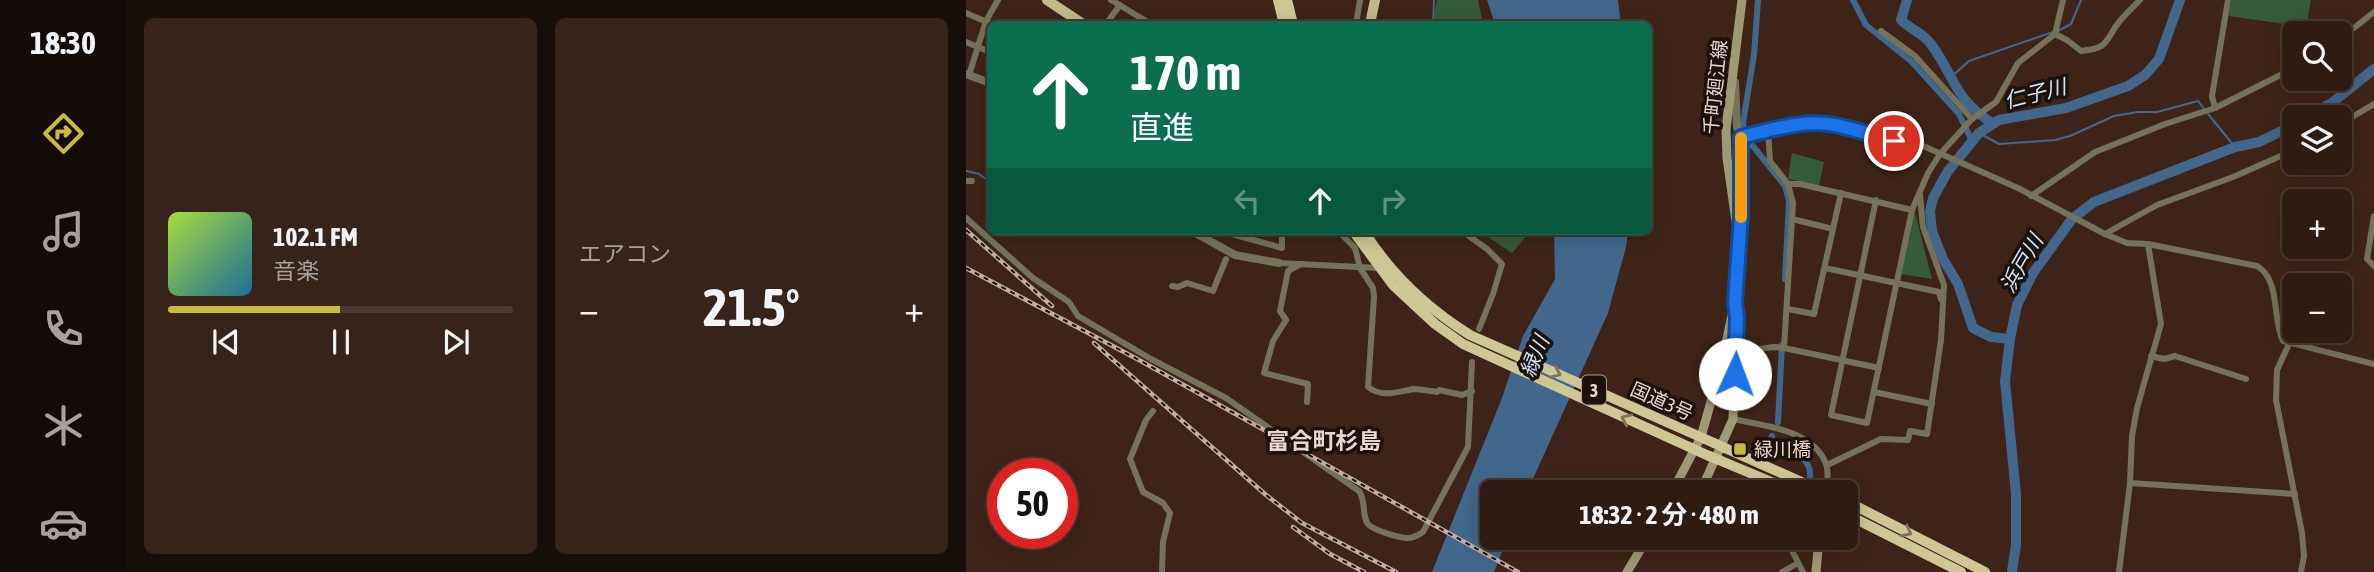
<!DOCTYPE html>
<html lang="ja">
<head>
<meta charset="utf-8">
<style>
	:root { --surface:#2e1b12; --page:#36241b; --text:#f1f3f6; --muted:#a7a19f; --line:#493932; --accent:#c7bb3c }
	body { margin:0; font-family:"Asap Condensed","Noto Sans JP",sans-serif; background:var(--page); color:var(--text); height:100vh; display:flex; flex-direction:column; font-size:26px; white-space:nowrap }
	* { box-sizing:border-box; margin:0 }
	p { font-size:23px; color:var(--muted) }
	.icon { flex:none; width:38px; height:38px; fill:none; stroke:currentColor; stroke-width:2; stroke-linecap:round; stroke-linejoin:round }
	.map { position:relative; flex:1; overflow:hidden }
	.sheet { display:flex; flex-direction:column; gap:18px; padding:18px; background:#190f0a; width:840px }
	.sheet>* { flex:none }
	.banner { position:absolute; left:21px; top:21px; width:665px; height:214px; border-radius:10px; box-shadow:0 4px 18px #0003,0 0 0 2px var(--line); background:#0b6e4f; color:#fff; overflow:hidden }
	.fabs { position:absolute; left:1316px; top:21px; display:grid; gap:14px }
	.fabs a { display:grid; place-items:center; width:70px; height:70px; border-radius:10px; background:var(--surface); box-shadow:0 4px 18px #0003,0 0 0 2px var(--line); font-size:35px }
	.speed { position:absolute; left:21px; top:458px; display:flex; gap:14px; font-size:35px; font-weight:700; text-align:center }
	.speed>* { display:grid; place-content:center; width:91px; height:91px; border-radius:50%; background:var(--surface); box-shadow:0 4px 18px #0003,0 0 0 2px var(--line); line-height:1 }
	.speed .limit { border:10px solid #d22; background:#fff; color:#111 }
	.pin { position:absolute; display:grid; place-items:center; width:60px; height:60px; color:#fff; margin:-30px; border:4px solid #fff; border-radius:50%; box-shadow:0 2px 7px #0007 }
	.me { position:absolute; width:77px; margin:-38px; rotate:2deg; stroke-linejoin:round; filter:drop-shadow(0 0 5px #0008) }
	.turn { display:flex; align-items:center; gap:24px; height:147px; padding:0 28px; font-size:32px }
	.turn .icon { width:91px; height:91px; stroke-width:2.5 }
	.turn b { display:block; font-size:49px; line-height:60px }
	.lanes { display:flex; align-items:center; height:66px; padding:0 28px; background:#0003; justify-content:center; gap:35px; direction:ltr }
	.lanes .off { opacity:.35 }
	.big { font-size:52px; font-weight:700; line-height:1.1 }
	.sheet .card { flex:1; display:flex; flex-direction:column; justify-content:center; gap:10px; min-width:0; padding:0 24px; border-radius:10px; background:var(--page) }
	.song { display:flex; align-items:center; gap:21px }
	.cover { width:84px; height:84px; border-radius:10px; background:linear-gradient(135deg,hsl(80 70% 55%),hsl(200 70% 35%)) }
	.played { height:7px; border-radius:4px; background:linear-gradient(90deg,var(--accent) 50%,var(--line) 50%) }
	.keys { display:flex; justify-content:space-around; direction:ltr }
	.heat { display:flex; justify-content:space-between; align-items:center; font-size:38px; direction:ltr }
	.sheet .tiles { flex:1; display:grid; gap:18px; grid-template-columns:repeat(2,1fr) }
	.trip { position:absolute; left:514px; top:480px; width:378px; height:70px; border-radius:10px; background:var(--surface); box-shadow:0 4px 18px #0003,0 0 0 2px var(--line); font-weight:700; line-height:70px; text-align:center }
	main { display:flex; flex:1; min-height:0 }
	.tab-bar { display:flex; flex-direction:column; width:126px; justify-content:space-around; align-items:center; background:#120b07; color:var(--muted) }
	.tab-bar .icon { width:49px; height:49px }
	.tab-bar .selected { color:var(--accent) }
	.tab-bar b { font-size:32px; color:var(--text) }
	.map>svg:first-child { display:block }
	.green { fill:#345c39 }
	.water { fill:#41678c }
	.lines { fill:none; stroke-linecap:round; stroke-linejoin:round }
	.stream { stroke:#41678c; stroke-width:2 }
	.canal { stroke:#41678c; stroke-width:6 }
	.river { stroke:#41678c; stroke-width:10 }
	.minor { stroke:#75725c; stroke-width:6 }
	.tertiary { stroke:#75725c; stroke-width:8 }
	.secondary { stroke:#9f9a76; stroke-width:9 }
	.primary { stroke:#c0b98a; stroke-width:10 }
	.trunk { stroke:#cec793; stroke-width:10 }
	.rail-casing { stroke:#c0ada4; stroke-width:4.5 }
	.rail { stroke:#1d110c; stroke-width:2; stroke-dasharray:5; stroke-linecap:butt }
	.trunk-bridge { stroke:#cec793; stroke-width:10 }
	.oneway { stroke:#7e7556 }
	.route-casing { stroke:#114b97; stroke-width:18 }
	.route { stroke:#1a73e8; stroke-width:12 }
	.slow { stroke:#f59e0b; stroke-width:12 }
	.poi-dot { fill:#c7bb3c; stroke:#1d110c; stroke-width:2.5 }
	.labels { text-anchor:middle; dominant-baseline:central; stroke-width:7; stroke-linejoin:round; paint-order:stroke }
	.shield { fill:#1d110c; stroke:#ac9c94; stroke-width:2 }
	.shield-label { font-size:18px; font-weight:bold; fill:#e9d7cf }
	.street-label { font-size:19px; fill:#e9d7cf; stroke:#1d110c }
	.poi-label { font-size:19px; fill:#e9d7cf; stroke:#1d110c; text-anchor:start }
	.water-label { font-size:21px; font-style:italic; fill:#cee5fd; stroke:#1d110c }
	.quarter-label { font-size:23px; font-weight:bold; fill:#e9d7cf; stroke:#1d110c }
</style>
</head>
<body>
<main>
<nav class="tab-bar">
<b>18:30</b>
<svg class="icon selected" aria-label="directions" viewBox="0 0 24 24"><path d="M12 3l9 9-9 9-9-9zM9 14v-3h6M13 9l2 2-2 2"/></svg>
<svg class="icon" aria-label="music" viewBox="0 0 24 24"><path d="M9 18V5l10-2v13"/><circle cx="6" cy="18" r="3"/><circle cx="16" cy="16" r="3"/></svg>
<svg class="icon" aria-label="phone" viewBox="0 0 24 24"><path d="M5 4h4l2 5-3 2q2 4 5 5l2-3 5 2v4C11 20 4 13 5 4z"/></svg>
<svg class="icon" aria-label="climate" viewBox="0 0 24 24"><path d="M12 3v18M4 7l16 10M4 17L20 7"/></svg>
<svg class="icon" aria-label="car" viewBox="0 0 24 24"><path d="M5 17H2v-5l4-1 3-4h7l3 4 3 1v5h-3M9 17h6M6 11h13"/><circle cx="7" cy="17" r="2"/><circle cx="17" cy="17" r="2"/></svg>
</nav>
<section class="sheet">
<div class="tiles">
<div class="card">
<div class="song"><i class="cover"></i><div><b>102.1 FM</b><p>音楽</p></div></div>
<div class="played"></div>
<div class="keys"><svg class="icon" aria-label="previous" viewBox="0 0 24 24"><path d="M18 5L8 12l10 7zM5 5v14"/></svg><svg class="icon" aria-label="pause" viewBox="0 0 24 24"><path d="M8 5v14M16 5v14"/></svg><svg class="icon" aria-label="next" viewBox="0 0 24 24"><path d="M6 5l10 7-10 7zM19 5v14"/></svg></div>
</div>
<div class="card"><p>エアコン</p>
<div class="heat"><a>−</a><b class="big">21.5°</b><a>+</a></div>
</div>
</div>
</section>
<div class="map">
<svg width="1408" height="572" viewBox="0 0 1408 572">
	<rect width="100%" height="100%" fill="#3e2418"/>
	<g class="green">
		<polygon points="471,0 512,0 517,24 466,24"/>
		<polygon points="1265,0 1345,0 1340,27 1263,16"/>
		<polygon points="826,153 858,162 853,186 822,179"/>
		<polygon points="948,209 966,279 934,274"/>
		<polygon points="513,231 565,231 546,253"/>
	</g>
	<g class="water">
		<polygon points="521,0 652,0 655,24 529,24"/>
		<polygon points="588,231 662,231 660,247 642,313 561,492 527,492 527,537 542,537 528,572 466,572 536,398 557,336 589,279"/>
	</g>
	<g class="lines">
		<g class="stream">
			<polyline points="467,24 468,0"/>
			<polyline points="1092,31 1105,24 1115,0"/>
			<polyline points="984,78 1003,61 1087,32"/>
			<polyline points="1242,114 1269,147"/>
			<polyline points="1013,133 1033,144 1089,140 1104,136 1148,116 1172,112 1191,112 1232,101 1239,110"/>
			<polyline points="0,171 13,174 24,182"/>
		</g>
		<g class="canal">
			<polyline points="887,0 900,25 946,62 993,114 1006,141"/>
			<polyline points="778,131 777,123 788,55 792,0"/>
			<polyline points="782,140 819,186 823,201 819,279"/>
			<polyline points="812,422 816,345"/>
			<path d="M806,436L803,442C820,450 846,454 844,477"/>
		</g>
		<g class="river">
			<path d="M941,0L935,20C944,29 957,33 965,44C989,77 988,99 1026,123"/>
			<polyline points="1342,117 1367,102 1408,69"/>
			<polyline points="1044,339 1025,337 1007,328 992,284 977,259 966,231 964,211 967,198 982,171 1013,133 1033,120 1100,108 1162,86 1179,75 1193,59 1214,0"/>
			<polyline points="1046,572 1050,545 1050,494 1039,381 1044,339 1051,305 1067,273 1106,219 1128,202 1269,147 1293,142 1328,125"/>
		</g>
		<g class="minor">
			<polyline points="145,0 185,24"/>
			<polyline points="0,13 25,24"/>
			<polyline points="140,24 154,5"/>
			<polyline points="390,24 394,0"/>
			<polyline points="915,31 949,56 1006,119"/>
			<path d="M1089,34L1101,40L1115,51C1140,48 1138,45 1150,26C1156,17 1166,8 1174,0"/>
			<polyline points="1374,39 1408,12"/>
			<polyline points="0,42 24,52"/>
			<polyline points="3,75 20,21 32,0"/>
			<polyline points="1249,108 1246,96 1262,0"/>
			<polyline points="1374,124 1408,104"/>
			<polyline points="802,130 804,161 822,184 827,203 818,348"/>
			<path d="M775,137L827,124L848,123L868,125L928,141H946L1052,188L1139,234L1161,243L1182,244L1291,266C1315,280 1306,319 1317,341L1408,364"/>
			<polyline points="0,181 6,181"/>
			<polyline points="822,184 834,184 946,210"/>
			<polyline points="1065,196 1129,152 1199,124 1249,108 1328,68"/>
			<polyline points="910,200 865,415 901,423 946,210 962,173 974,154 1006,119 1030,102 1052,63 1089,34 1097,0"/>
			<polyline points="1408,216 1401,259 1408,266"/>
			<path d="M0,218L67,278L103,302L112,316L185,359L260,398L393,491C400,501 396,513 401,523C405,530 434,538 442,538C448,538 452,535 457,532L502,447L506,362"/>
			<polyline points="826,219 867,229"/>
			<path d="M372,231L389,248L394,268L407,288L408,297L402,387C416,398 431,392 447,389C455,389 464,391 471,392L473,390L496,395L506,391"/>
			<polyline points="496,231 521,249 536,264 527,294 513,329"/>
			<polyline points="262,233 316,248 316,231"/>
			<polyline points="1139,234 1191,205 1267,177 1328,150"/>
			<polyline points="313,263 412,268"/>
			<polyline points="335,264 322,271 314,311 320,320 307,341 298,373 342,384 341,402"/>
			<polyline points="859,268 973,292 975,299"/>
			<polyline points="206,286 212,287 221,283 247,291 260,259"/>
			<polyline points="822,309 848,314 875,193"/>
			<polyline points="1323,344 1311,370 1310,400 1336,533 1338,556 1335,572"/>
			<polyline points="770,352 808,347 818,348 913,368"/>
			<polyline points="1185,356 1198,359 1209,356 1280,379"/>
			<polyline points="908,392 966,404"/>
			<polyline points="187,411 180,420 164,459 177,492 197,503 204,513 197,542 196,572"/>
			<path d="M767,419C798,426 847,429 860,464C863,472 861,483 861,492"/>
			<polyline points="861,465 915,439 942,440 944,431 961,434 975,340 978,285 957,227 954,195"/>
			<polyline points="1164,483 1329,494"/>
			<polyline points="737,486 749,492"/>
			<polyline points="819,537 837,572"/>
			<polyline points="816,572 832,563"/>
			<polyline points="1153,572 1164,483 1166,436 1171,408 1195,324 1182,244"/>
		</g>
		<g class="tertiary">
			<polyline points="0,74 24,83"/>
			<polyline points="769,82 771,127 775,137 773,229"/>
			<polyline points="226,231 269,255 313,263"/>
		</g>
		<g class="secondary">
			<polyline points="706,492 735,437 755,366 769,302 772,235 761,158 760,129 776,0"/>
			<polyline points="730,492 737,486 767,419 770,311"/>
			<polyline points="661,572 682,537"/>
			<polyline points="850,572 853,539"/>
		</g>
		<g class="primary">
			<polyline points="81,0 117,24"/>
			<polyline points="404,24 409,0"/>
		</g>
		<g class="trunk">
			<polyline points="312,0 318,24"/>
			<polyline points="321,0 327,24"/>
			<polyline points="387,231 427,285 469,324 497,344 743,456"/>
			<path d="M398,231C425,275 461,308 504,335L748,443"/>
			<polyline points="759,448 858,492"/>
			<polyline points="753,460 829,492"/>
			<polyline points="880,501 1019,572"/>
			<polyline points="880,514 995,572"/>
			<polyline points="852,545 857,537"/>
		</g>
		<defs>
			<g id="rail">
				<polyline points="0,230 86,306"/>
				<polyline points="0,268 173,360 552,572"/>
				<polyline points="128,343 300,495 336,523 430,572"/>
				<polyline points="327,527 364,554 398,572"/>
			</g>
		</defs>
		<use href="#rail" class="rail-casing"/>
		<use href="#rail" class="rail"/>
		<g class="trunk-bridge">
			<polyline points="748,443 759,448"/>
			<polyline points="743,456 753,460"/>
		</g>
	</g>
	<defs><path id="oneway-chevron" d="M-2-3.5L2.5 0L-2 3.5" fill="none" stroke-width="1.6" stroke-linecap="round" stroke-linejoin="round" transform="scale(1.75)"/></defs>
	<g class="oneway">
		<use href="#oneway-chevron" transform="translate(590 373) rotate(24)"/>
		<use href="#oneway-chevron" transform="translate(660 419) rotate(-156)"/>
		<use href="#oneway-chevron" transform="translate(941 532) rotate(27)"/>
	</g>
	<g class="lines">
		<defs>
			<path id="route" d="M769,374L771,317L769,303L775,215V137C806,130 837,119 869,125C889,129 908,136 928,141"/>
		</defs>
		<use href="#route" class="route-casing"/>
		<use href="#route" class="route"/>
		<polyline class="slow" points="775,217 775,138"/>
	</g>
	<rect class="poi-dot" x="767" y="442" width="14" height="14" rx="3.5"/>
	<g class="labels">
		<rect class="shield" x="616" y="375.5" width="24" height="29" rx="5"/>
		<g class="shield-label">
			<text x="628" y="390">3</text>
		</g>
		<g class="street-label">
			<text transform="translate(749 87) rotate(-84)">千町廻江線</text>
			<text transform="translate(696 401) rotate(24)">国道3号</text>
		</g>
		<g class="poi-label">
			<text x="788" y="449">緑川橋</text>
		</g>
		<g class="water-label">
			<text transform="translate(1069 93) rotate(-14)">仁子川</text>
			<text transform="translate(1055 263) rotate(-60)">浜戸川</text>
			<text transform="translate(568 356) rotate(-67)">緑川</text>
		</g>
		<g class="quarter-label">
			<text x="358" y="441">富合町杉島</text>
		</g>
	</g>
</svg>
<div class="fabs">
<a><svg class="icon" aria-label="search" viewBox="0 0 24 24"><circle cx="10" cy="10" r="6"/><path d="M15 15l6 6"/></svg></a>
<a><svg class="icon" aria-label="layers" viewBox="0 0 24 24"><path d="M12 4l9 5-9 5-9-5zM3 14l9 5 9-5"/></svg></a>
<a>+</a>
<a>−</a>
</div>
<div class="speed"><div class="limit">50</div></div>
<div class="pin" style="left:928px;top:141px;background:#d93025"><svg class="icon" aria-label="arrive" viewBox="0 0 24 24"><path d="M6 21V4h12l-3 4 3 4H6"/></svg></div>
<svg class="me" style="left:769px;top:374px" viewBox="-20 -20 40 40"><circle r="19" fill="#fff"/><path d="M0-13L10 11 0 6-10 11z" fill="#1a73e8"/></svg>
<div class="trip">18:32 · 2 分 · 480 m</div>
<div class="banner">
<div class="turn"><svg class="icon" aria-label="ahead" viewBox="0 0 24 24"><path d="M12 20V5M6 11l6-6 6 6"/></svg><div><b>170 m</b>直進</div></div>
<div class="lanes"><svg class="icon off" aria-label="left" viewBox="0 0 24 24"><path d="M17 20v-9H6M10 6l-5 5 5 5"/></svg><svg class="icon" aria-label="ahead" viewBox="0 0 24 24"><path d="M12 20V5M6 11l6-6 6 6"/></svg><svg class="icon off" aria-label="right" viewBox="0 0 24 24"><path d="M7 20v-9h11M14 6l5 5-5 5"/></svg></div>
</div>
</div>
</main>
</body>
</html>
